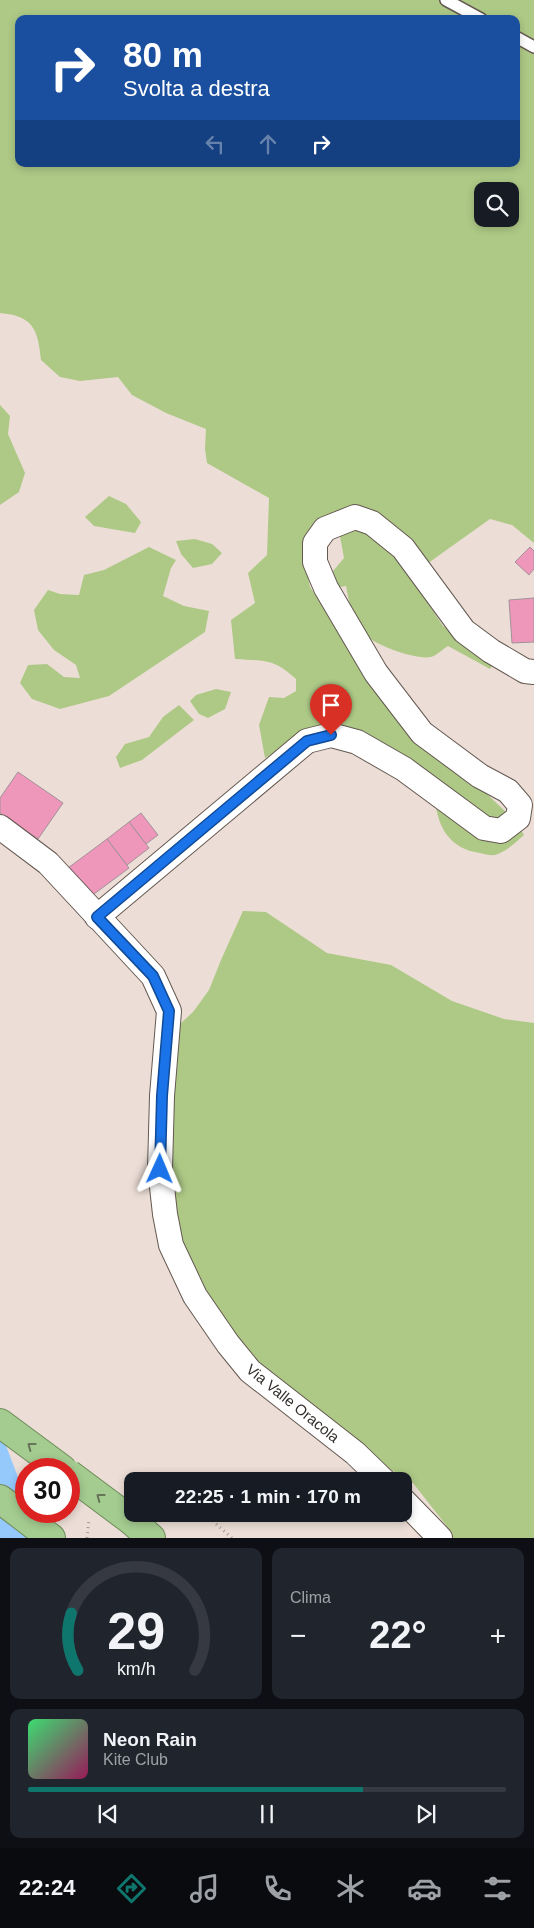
<!DOCTYPE html>
<html lang="it">
<head>
<meta charset="utf-8">
<style>
	:root { --surface:#171b24; --page:#20242c; --text:#f1f3f6; --muted:#9ea1a6; --line:#363941; --accent:#0f766e }
	body { margin:0; font-family:Arial,sans-serif; background:var(--page); color:var(--text); height:100vh; display:flex; flex-direction:column; font-size:19px; white-space:nowrap }
	* { box-sizing:border-box; margin:0 }
	p { font-size:16px; color:var(--muted) }
	.icon { flex:none; width:28px; height:28px; fill:none; stroke:currentColor; stroke-width:2; stroke-linecap:round; stroke-linejoin:round }
	.map { position:relative; height:1538px; overflow:hidden }
	.details { display:flex; flex-direction:column; gap:10px; padding:10px; background:#0d0f14; flex:1 }
	.details>* { flex:none }
	.top-card { position:absolute; left:15px; top:15px; width:505px; height:152px; border-radius:10px; box-shadow:0 2px 8px #0003; background:#1a4fa0; color:#fff; overflow:hidden }
	.buttons { position:absolute; left:474px; top:182px; display:grid; gap:10px }
	.buttons a { display:grid; place-items:center; width:45px; height:45px; border-radius:10px; background:var(--surface); box-shadow:0 2px 8px #0003; font-size:25px }
	.speed { position:absolute; left:15px; top:1458px; display:flex; gap:10px; font-size:25px; font-weight:700; text-align:center }
	.speed>* { display:grid; place-content:center; width:65px; height:65px; border-radius:50%; background:var(--surface); box-shadow:0 2px 8px #0003; line-height:1 }
	.speed .limit { border:8px solid #d22; background:#fff; color:#111 }
	.pin { position:absolute; display:grid; place-items:center; width:42px; height:42px; color:#fff; margin:-51px -21px; border-radius:50% 50% 50% 0; rotate:-45deg; box-shadow:0 0 5px #0007 }
	.pin .icon { rotate:45deg }
	.me { position:absolute; width:55px; margin:-28px; rotate:1deg; stroke-linejoin:round; filter:drop-shadow(0 0 4px #0008) }
	.turn { display:flex; align-items:center; gap:18px; height:105px; padding:0 25px; font-size:22px }
	.turn .icon { width:65px; height:65px; stroke-width:2.5 }
	.turn b { display:block; font-size:35px; line-height:42px }
	.lanes { display:flex; align-items:center; height:48px; padding:0 25px; background:#0003; justify-content:center; gap:25px; direction:ltr }
	.lanes .off { opacity:.35 }
	.big { font-size:38px; font-weight:700; line-height:1.1 }
	.details .widget { flex:1; display:flex; flex-direction:column; justify-content:center; gap:8px; min-width:0; padding:0 18px; border-radius:10px; background:var(--page) }
	.details .dial { align-items:center; gap:0 }
	.dial svg { height:130px; overflow:visible; fill:none; stroke:var(--line); stroke-width:7; stroke-linecap:round; text-anchor:middle }
	.dial text { fill:var(--text); stroke:none }
	.song { display:flex; align-items:center; gap:15px }
	.cover { width:60px; height:60px; border-radius:8px; background:linear-gradient(135deg,hsl(140 70% 55%),hsl(330 70% 35%)) }
	.played { height:5px; border-radius:2px; background:linear-gradient(90deg,var(--accent) 70%,var(--line) 70%) }
	.keys { display:flex; justify-content:space-around; direction:ltr }
	.heat { display:flex; justify-content:space-between; align-items:center; font-size:28px; direction:ltr }
	.details .tiles { flex:1; display:grid; gap:10px; grid-template-columns:1fr 1fr }
	.widget:last-child { grid-column:span 2 }
	.trip { position:absolute; left:124px; top:1472px; width:288px; height:50px; border-radius:10px; background:var(--surface); box-shadow:0 2px 8px #0003; font-weight:700; line-height:50px; text-align:center }
	.tab-bar { display:flex; height:80px; justify-content:space-around; align-items:center; background:#090b0e; color:var(--muted) }
	.tab-bar .icon { width:35px; height:35px }
	.tab-bar .selected { color:var(--accent) }
	.tab-bar b { font-size:22px; color:var(--text) }
	.map>svg:first-child { display:block }
	.green { fill:#aec986; fill-rule:evenodd }
	.water { fill:#95c9fc }
	.building { fill:#ef97bb; stroke:#a19298 }
	.lines { fill:none; stroke-linecap:round; stroke-linejoin:round }
	.service-casing { stroke:#645851; stroke-width:14 }
	.minor-casing { stroke:#645851; stroke-width:26 }
	.trunk-casing { stroke:#6e8c5a; stroke-width:30 }
	.path { stroke:#a39993; stroke-width:3; stroke-dasharray:1 4; stroke-linecap:butt }
	.service { stroke:#fff; stroke-width:11 }
	.minor { stroke:#fff; stroke-width:24 }
	.trunk { stroke:#a4cb90; stroke-width:28 }
	.trunk-bridge-casing { stroke:#6e8c5a; stroke-width:30; stroke-linecap:butt }
	.trunk-bridge { stroke:#a4cb90; stroke-width:28 }
	.oneway { stroke:#667558 }
	.route-casing { stroke:#114b97; stroke-width:12 }
	.route { stroke:#1a73e8; stroke-width:9 }
	.labels { text-anchor:middle; dominant-baseline:central; stroke-width:5; stroke-linejoin:round; paint-order:stroke }
	.street-label { font-size:15px; fill:#332e2b; stroke:#fff }
</style>
</head>
<body>
<div class="map">
<svg width="534" height="1538" viewBox="0 0 534 1538">
	<rect width="100%" height="100%" fill="#ecded6"/>
	<g class="green">
		<path d="M0,0H534V543L512,525L490,519L410,576L443,626L494,663L490,669L448,646C443,649 436,656 431,657C415,660 374,645 363,633C352,620 349,602 346,586L335,588L333,571L344,558L339,531L304,556L310,587L361,661L432,752L488,795L507,813L489,824L373,741L292,742L265,758L259,725L269,697L284,698L296,691V679C273,658 264,661 235,659L231,620L255,603L248,573L267,555L269,498L207,463L205,449L206,429L166,413L132,395L118,377L80,381L60,377L41,360C38,329 33,316 0,313ZM19,19H516V164H19ZM482,191H510V219H482Z"/>
		<polygon points="0,405 10,416 8,434 25,473 19,492 0,505"/>
		<polygon points="109,496 126,504 141,522 135,533 94,526 85,517"/>
		<polygon points="195,539 212,544 222,553 212,564 193,568 181,554 176,541"/>
		<polygon points="149,547 176,560 171,568 163,596 184,606 209,611 205,632 109,696 60,709 32,699 20,683 28,665 47,664 64,677 80,678 76,665 54,650 38,630 34,610 48,590 60,594 79,595 84,575 104,570"/>
		<polygon points="216,689 231,692 225,709 208,718 199,714 190,701 196,695"/>
		<polygon points="179,705 194,720 142,760 120,768 116,757 125,744 149,737 163,717"/>
		<path d="M435,800L521,830L524,835C515,843 507,851 495,855C491,856 485,854 480,853C450,849 438,828 435,800Z"/>
		<polygon points="243,911 266,912 327,953 391,965 452,1001 504,1019 534,1023 534,1538 448,1538 449,1529 413,1483 368,1456 266,1371 238,1342 198,1283 177,1224 155,1047 193,1012 209,990 221,960"/>
	</g>
	<polygon class="water" points="0,1430 26,1498 26,1511 41,1538 0,1538"/>
	<g class="building">
		<polygon points="530,547 534,551 534,569 529,575 515,562"/>
		<polygon points="534,598 534,642 512,643 509,600"/>
		<polygon points="18,772 63,803 38,839 0,813 0,798"/>
		<polygon points="141,813 158,835 146,844 129,822"/>
		<polygon points="129,822 149,848 127,865 107,839"/>
		<polygon points="107,839 129,868 90,897 68,868"/>
	</g>
	<g class="lines">
		<defs>
			<g id="service">
				<polyline points="446,0 481,19"/>
				<polyline points="516,37 534,47"/>
			</g>
			<g id="minor">
				<polyline points="0,827 48,863 153,976 169,1011 162,1096 160,1169 165,1214 171,1245 195,1296 228,1344 250,1371 355,1453 384,1481"/>
				<polyline points="97,917 307,741 331,735 357,742 404,769 484,828 501,831 518,818 520,805 508,791 480,776 422,733 376,673 326,588 315,562 315,543 325,529 355,517 372,523 403,548 464,631 491,651 525,671 534,672"/>
				<polyline points="402,1499 440,1538"/>
			</g>
			<g id="trunk">
				<polyline points="0,1423 62,1469"/>
				<polyline points="0,1499 51,1538"/>
				<polyline points="132,1521 151,1538"/>
			</g>
		</defs>
		<use href="#service" class="service-casing"/>
		<use href="#minor" class="minor-casing"/>
		<use href="#trunk" class="trunk-casing"/>
		<g class="path">
			<polyline points="205,1514 232,1538"/>
			<polyline points="87,1538 89,1519"/>
		</g>
		<use href="#service" class="service"/>
		<use href="#minor" class="minor"/>
		<use href="#trunk" class="trunk"/>
		<defs>
			<polyline id="trunk-bridge" points="69,1474 132,1521"/>
		</defs>
		<use href="#trunk-bridge" class="trunk-bridge-casing"/>
		<use href="#trunk-bridge" class="trunk-bridge"/>
	</g>
	<defs><path id="oneway-chevron" d="M-2-3.5L2.5 0L-2 3.5" fill="none" stroke-width="1.6" stroke-linecap="round" stroke-linejoin="round" transform="scale(1.25)"/></defs>
	<g class="oneway">
		<use href="#oneway-chevron" transform="translate(31 1446) rotate(-143)"/>
		<use href="#oneway-chevron" transform="translate(100 1497) rotate(-143)"/>
	</g>
	<g class="lines">
		<defs>
			<polyline id="route" points="160,1169 162,1096 169,1011 153,976 97,917 307,741 331,735"/>
		</defs>
		<use href="#route" class="route-casing"/>
		<use href="#route" class="route"/>
	</g>
	<g class="labels">
		<g class="street-label">
			<text transform="translate(293 1403) rotate(39)">Via Valle Oracola</text>
		</g>
	</g>
</svg>
<div class="buttons">
<a><svg class="icon" aria-label="search" viewBox="0 0 24 24"><circle cx="10" cy="10" r="6"/><path d="M15 15l6 6"/></svg></a>
</div>
<div class="speed"><div class="limit">30</div></div>
<div class="pin" style="left:331px;top:735px;background:#d93025"><svg class="icon" aria-label="arrive" viewBox="0 0 24 24"><path d="M6 21V4h12l-3 4 3 4H6"/></svg></div>
<svg class="me" style="left:160px;top:1169px" viewBox="-20 -20 40 40"><path d="M0-17L14 15 0 8-14 15z" fill="#1a73e8" stroke="#fff" stroke-width="4"/></svg>
<div class="trip">22:25 · 1 min · 170 m</div>
<div class="top-card">
<div class="turn"><svg class="icon" aria-label="right" viewBox="0 0 24 24"><path d="M7 20v-9h11M14 6l5 5-5 5"/></svg><div><b>80 m</b>Svolta a destra</div></div>
<div class="lanes"><svg class="icon off" aria-label="left" viewBox="0 0 24 24"><path d="M17 20v-9H6M10 6l-5 5 5 5"/></svg><svg class="icon off" aria-label="ahead" viewBox="0 0 24 24"><path d="M12 20V5M6 11l6-6 6 6"/></svg><svg class="icon" aria-label="right" viewBox="0 0 24 24"><path d="M7 20v-9h11M14 6l5 5-5 5"/></svg></div>
</div>
</div>
<section class="details">
<div class="tiles">
<div class="widget dial"><svg viewBox="0 0 100 80">
<path d="M14 69A42 42 0 1 1 86 69"/>
<path d="M14 69A42 42 0 0 1 10 34" stroke="#0f766e"/>
<text x="50" y="56" font-size="32" font-weight="700">29</text>
<text x="50" y="72" font-size="11">km/h</text>
</svg></div>
<div class="widget"><p>Clima</p>
<div class="heat"><a>−</a><b class="big">22°</b><a>+</a></div>
</div>
<div class="widget">
<div class="song"><i class="cover"></i><div><b>Neon Rain</b><p>Kite Club</p></div></div>
<div class="played"></div>
<div class="keys"><svg class="icon" aria-label="previous" viewBox="0 0 24 24"><path d="M18 5L8 12l10 7zM5 5v14"/></svg><svg class="icon" aria-label="pause" viewBox="0 0 24 24"><path d="M8 5v14M16 5v14"/></svg><svg class="icon" aria-label="next" viewBox="0 0 24 24"><path d="M6 5l10 7-10 7zM19 5v14"/></svg></div>
</div>
</div>
</section>
<nav class="tab-bar">
<b>22:24</b>
<svg class="icon selected" aria-label="directions" viewBox="0 0 24 24"><path d="M12 3l9 9-9 9-9-9zM9 14v-3h6M13 9l2 2-2 2"/></svg>
<svg class="icon" aria-label="music" viewBox="0 0 24 24"><path d="M9 18V5l10-2v13"/><circle cx="6" cy="18" r="3"/><circle cx="16" cy="16" r="3"/></svg>
<svg class="icon" aria-label="phone" viewBox="0 0 24 24"><path d="M5 4h4l2 5-3 2q2 4 5 5l2-3 5 2v4C11 20 4 13 5 4z"/></svg>
<svg class="icon" aria-label="climate" viewBox="0 0 24 24"><path d="M12 3v18M4 7l16 10M4 17L20 7"/></svg>
<svg class="icon" aria-label="car" viewBox="0 0 24 24"><path d="M5 17H2v-5l4-1 3-4h7l3 4 3 1v5h-3M9 17h6M6 11h13"/><circle cx="7" cy="17" r="2"/><circle cx="17" cy="17" r="2"/></svg>
<svg class="icon" aria-label="filters" viewBox="0 0 24 24"><path d="M4 7h16M4 17h16"/><circle cx="9" cy="7" r="2"/><circle cx="15" cy="17" r="2"/></svg>
</nav>
</body>
</html>
